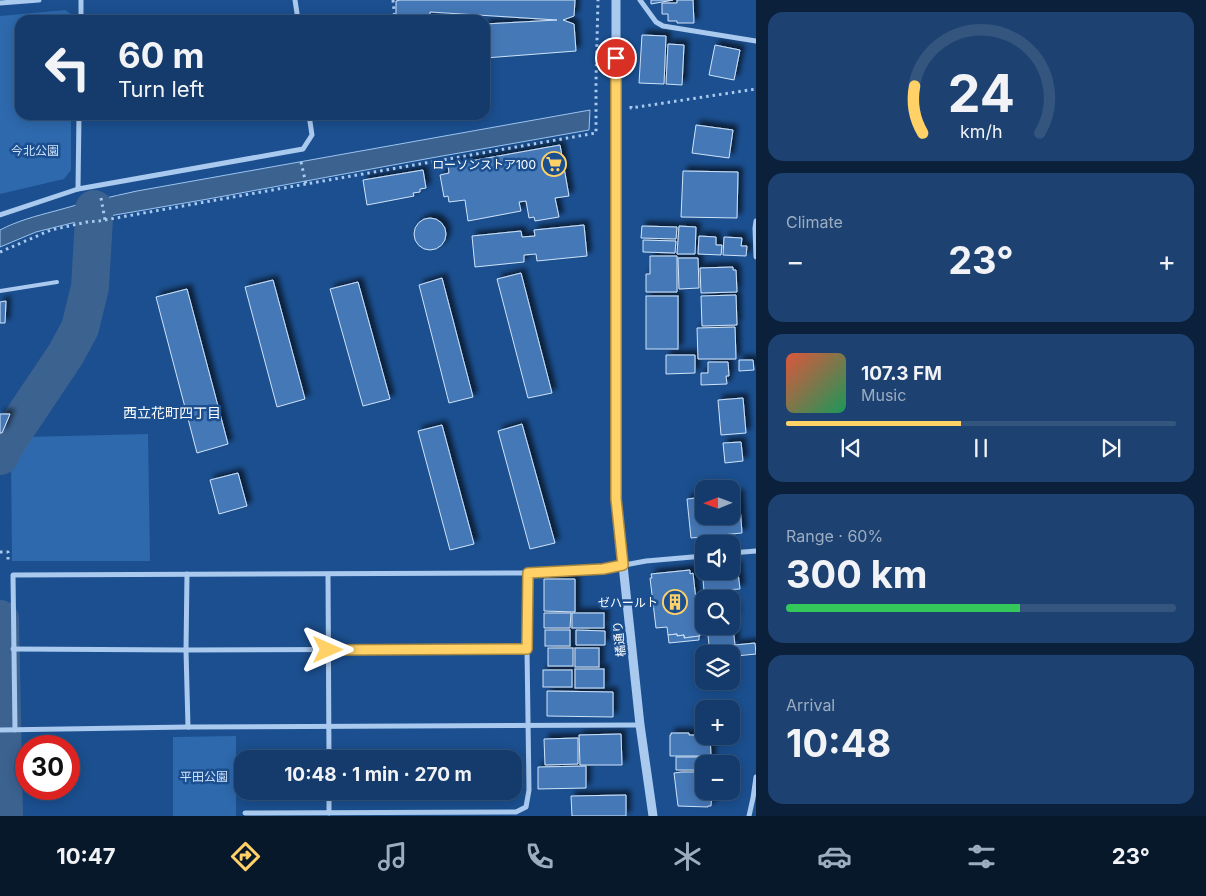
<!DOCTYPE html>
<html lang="en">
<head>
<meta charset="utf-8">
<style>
	:root { --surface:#143b6b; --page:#1d4271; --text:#f1f3f6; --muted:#9dadc1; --line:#33557e; --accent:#ffd166 }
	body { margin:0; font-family:Inter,"Noto Sans JP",sans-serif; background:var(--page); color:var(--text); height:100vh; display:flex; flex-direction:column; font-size:19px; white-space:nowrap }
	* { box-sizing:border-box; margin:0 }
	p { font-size:16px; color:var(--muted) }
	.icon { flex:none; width:28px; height:28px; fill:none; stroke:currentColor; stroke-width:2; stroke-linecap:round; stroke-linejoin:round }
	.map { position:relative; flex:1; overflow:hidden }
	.side { display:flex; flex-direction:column; gap:12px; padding:12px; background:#0b203b; width:450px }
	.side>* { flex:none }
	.hud { position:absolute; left:15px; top:15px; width:475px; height:105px; border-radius:15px; box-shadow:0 2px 12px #0003,0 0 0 1px var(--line); background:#143b6b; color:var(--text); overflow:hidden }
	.needle { width:32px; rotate:269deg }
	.tools { position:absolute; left:695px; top:480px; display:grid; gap:10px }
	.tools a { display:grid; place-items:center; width:45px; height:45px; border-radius:10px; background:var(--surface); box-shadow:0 2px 12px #0003,0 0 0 1px var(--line); font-size:25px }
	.speed { position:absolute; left:15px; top:735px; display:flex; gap:10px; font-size:25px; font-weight:700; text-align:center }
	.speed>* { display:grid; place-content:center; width:65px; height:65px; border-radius:50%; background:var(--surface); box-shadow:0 2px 12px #0003,0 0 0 1px var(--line); line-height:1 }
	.speed .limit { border:8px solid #d22; background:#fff; color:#111 }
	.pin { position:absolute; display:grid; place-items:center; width:42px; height:42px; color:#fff; margin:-21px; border:2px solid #fff; border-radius:50%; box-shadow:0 1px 5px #0007 }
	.me { position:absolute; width:55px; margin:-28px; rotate:90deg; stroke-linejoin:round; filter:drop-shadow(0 0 4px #0008) }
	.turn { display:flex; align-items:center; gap:18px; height:105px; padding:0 20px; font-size:22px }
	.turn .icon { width:65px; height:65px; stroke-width:2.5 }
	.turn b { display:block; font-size:35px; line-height:42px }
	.big { font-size:38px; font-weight:700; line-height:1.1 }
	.side .card { flex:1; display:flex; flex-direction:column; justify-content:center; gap:8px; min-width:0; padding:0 18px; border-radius:15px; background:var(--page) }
	.side .dial { align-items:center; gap:0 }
	.dial svg { height:130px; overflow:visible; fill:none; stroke:var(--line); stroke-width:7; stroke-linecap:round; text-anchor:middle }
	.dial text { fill:var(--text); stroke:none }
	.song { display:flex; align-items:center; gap:15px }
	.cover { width:60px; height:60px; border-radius:8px; background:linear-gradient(135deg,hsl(10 70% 55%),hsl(150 70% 35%)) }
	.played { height:5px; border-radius:2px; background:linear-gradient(90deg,var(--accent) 45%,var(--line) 45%) }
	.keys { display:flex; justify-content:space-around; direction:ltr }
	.heat { display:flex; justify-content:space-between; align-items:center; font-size:28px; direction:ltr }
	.charge { height:8px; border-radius:4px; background:linear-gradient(90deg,#34c759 60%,var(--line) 0) }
	.trip { position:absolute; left:234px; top:750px; width:288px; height:50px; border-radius:15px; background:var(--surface); box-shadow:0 2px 12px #0003,0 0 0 1px var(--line); font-weight:700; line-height:50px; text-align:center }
	.dock { display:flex; height:80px; justify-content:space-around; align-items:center; background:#08182b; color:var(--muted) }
	.dock .icon { width:35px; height:35px }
	.dock .on { color:var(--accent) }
	.dock b { font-size:22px; color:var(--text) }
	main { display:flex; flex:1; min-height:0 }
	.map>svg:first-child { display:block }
	.green { fill:#2e69ad }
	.water { fill:#3c6290; stroke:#9cc4f0 }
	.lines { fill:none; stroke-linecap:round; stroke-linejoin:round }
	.river { stroke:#3c6290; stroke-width:38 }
	.building { fill:#4478b7; stroke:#cfe3fa; filter:url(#shadow) }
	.path { stroke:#a9c9ee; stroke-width:3; stroke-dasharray:2.5 4; stroke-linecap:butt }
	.service { stroke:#a9c9ee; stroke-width:4 }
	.minor { stroke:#a9c9ee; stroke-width:5 }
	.tertiary { stroke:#a9c9ee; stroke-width:9 }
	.route-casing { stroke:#a68842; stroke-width:12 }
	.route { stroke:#ffd166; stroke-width:9 }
	.labels { text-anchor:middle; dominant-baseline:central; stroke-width:5; stroke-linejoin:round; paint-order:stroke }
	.park-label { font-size:12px; fill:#cfe3fa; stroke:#1b4f8f }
	.poi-label { font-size:12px; fill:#fff; stroke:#1b4f8f; text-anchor:end }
	.street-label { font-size:12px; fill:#fff; stroke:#1b4f8f }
	.neighbourhood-label { font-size:14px; fill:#fff; stroke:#1b4f8f }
</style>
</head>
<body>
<main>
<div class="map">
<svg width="756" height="816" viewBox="0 0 756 816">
	<defs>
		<filter id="shadow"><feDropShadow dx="4.5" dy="-4.5" stdDeviation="2.5" flood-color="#0009"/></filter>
	</defs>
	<rect width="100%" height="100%" fill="#1b4f8f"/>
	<g class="green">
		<polygon points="65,10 72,15 72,20 20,20 20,115 71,115 71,170 64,179 0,194 0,16"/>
		<polygon points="148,434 150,561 12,561 11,458 24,437"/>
		<polygon points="236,736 236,816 173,816 173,737"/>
	</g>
	<path class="water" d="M590,110L589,130L431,158L208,199L80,221L36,232L0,247V230C17,221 36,216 55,211C82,203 110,197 137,191Z"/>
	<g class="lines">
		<g class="river">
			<polyline points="0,456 3,448 66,354 80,328 90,287 94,219 94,209"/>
			<polyline points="0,619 4,816"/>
		</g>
	</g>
	<g class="building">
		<polygon points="400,0 575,0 574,16 563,20 574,24 576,51 485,58 485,24 557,20 430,12 430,20 396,20 396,1"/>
		<polygon points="651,0 673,0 651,4"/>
		<polygon points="677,0 693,0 694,23 677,23 677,21 668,21 668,14 662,14 662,3 677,3"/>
		<polygon points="642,35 666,36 664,84 639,83"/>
		<polygon points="668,44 684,45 682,85 666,84"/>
		<polygon points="715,45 740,50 734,80 709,75"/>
		<polygon points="696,125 733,130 729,158 692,153"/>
		<polygon points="560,145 569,196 555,198 559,217 535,221 534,217 529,218 526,201 519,202 521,211 468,221 465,200 449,202 448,196 444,197 440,175 449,173 448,165"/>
		<polygon points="423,170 426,188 420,189 420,192 413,193 414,196 367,205 363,180"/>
		<polygon points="683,171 738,172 737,218 681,217"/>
		<circle cx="430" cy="234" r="16"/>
		<polygon points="584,225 587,256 537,261 536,254 524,255 524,262 475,267 472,236 521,231 522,237 535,236 534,230"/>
		<polygon points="642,226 677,227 676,239 641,238"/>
		<polygon points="679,226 696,227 695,254 677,254"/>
		<polygon points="699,236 716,237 716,245 722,245 721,255 698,254"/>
		<polygon points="724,237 742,238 741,246 747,246 746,256 723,255"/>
		<polygon points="643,240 676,241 675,253 643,252"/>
		<polygon points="650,256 677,256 677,292 646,292 646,274 650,274"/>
		<polygon points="678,258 698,258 699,288 679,289"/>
		<polygon points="733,267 733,270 736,270 737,292 701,293 700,268"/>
		<polygon points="521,273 552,393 528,398 497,279"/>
		<polygon points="442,278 473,397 449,403 419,285"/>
		<polygon points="273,280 305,399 277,407 245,287"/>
		<polygon points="358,282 390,399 363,406 330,289"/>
		<polygon points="187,289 228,444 197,453 156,297"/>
		<polygon points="736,295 737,325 702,326 701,296"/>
		<rect x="646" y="296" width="32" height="53"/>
		<polygon points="6,301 5,323 0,323 0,302"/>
		<polygon points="735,327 736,359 698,359 697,328"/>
		<polygon points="666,355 695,355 695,373 666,374"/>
		<polygon points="739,360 753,360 754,370 739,371"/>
		<polygon points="708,362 728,362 729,376 726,376 727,384 701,385 701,373 708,373"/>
		<polygon points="743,398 746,433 721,435 718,400"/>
		<polygon points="0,414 10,414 2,433 0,433"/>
		<polygon points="522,424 555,543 530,549 498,431"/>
		<polygon points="442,425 474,544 450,550 418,431"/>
		<polygon points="741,442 743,461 725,463 723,443"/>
		<polygon points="238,473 247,506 219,514 210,480"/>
		<polygon points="739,494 742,533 691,538 687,499 704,497 704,516 731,516 731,495"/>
		<polygon points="737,565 740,589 704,591 702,567 704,567 704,571 731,571 731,566"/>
		<polygon points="690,570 690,574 693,573 700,636 684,638 684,635 677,636 677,634 668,635 667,627 656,628 650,578 652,578 651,574"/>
		<polygon points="544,579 575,579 575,612 544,611"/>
		<polygon points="729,595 729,599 704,599 704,598"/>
		<polygon points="704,600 704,623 703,624 700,601"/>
		<polygon points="734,607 735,618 732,619 735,645 711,647 711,645 709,645 707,626 731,626 731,608"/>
		<polygon points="544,613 571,613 570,628 544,628"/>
		<rect x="572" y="613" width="32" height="15"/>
		<rect x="545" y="630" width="25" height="16"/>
		<polygon points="576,630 605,631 605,645 576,645"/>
		<polygon points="677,634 677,636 684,635 684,638 699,636 699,640 669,643 668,635"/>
		<polygon points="755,643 756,654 736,656 735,645"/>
		<rect x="548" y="648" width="25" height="18"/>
		<rect x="575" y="648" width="24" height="19"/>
		<polygon points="722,648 722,654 707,654 707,650"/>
		<rect x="575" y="669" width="29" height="19"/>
		<rect x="543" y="670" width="29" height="17"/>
		<polygon points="547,691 613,692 613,717 547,716"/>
		<polygon points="699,718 704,718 704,733 700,734"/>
		<polygon points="671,733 689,733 689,735 704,735 704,736 710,736 711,756 670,756 670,735 671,735"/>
		<polygon points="621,734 622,765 580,765 579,735"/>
		<polygon points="578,738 578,764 545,765 544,739"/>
		<polygon points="676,757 711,757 711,764 704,764 704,770 676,770"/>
		<polygon points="586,766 586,788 538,789 538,767"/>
		<polygon points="682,772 704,772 704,791 712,791 711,806 708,806 708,807 678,806 674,773"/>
		<polygon points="626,795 626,816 572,816 571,796"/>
	</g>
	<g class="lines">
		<g class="path">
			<polyline points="393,0 395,20"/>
			<polyline points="631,106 631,108 756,89"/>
			<polyline points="301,162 306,184"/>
			<polyline points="101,198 105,220"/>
			<polyline points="0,252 51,230 87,222 99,221 306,184 596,133 596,81 598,0"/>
			<polyline points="0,552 8,552 8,563"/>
		</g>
		<polyline class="service" points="0,291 57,282"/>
		<g class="minor">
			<polyline points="295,0 298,20"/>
			<polyline points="640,0 656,22 663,26 756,41"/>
			<polyline points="0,3 39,0"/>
			<polyline points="81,20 81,0"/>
			<polyline points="78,189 79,115"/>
			<polyline points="0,215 78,189 303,149 312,135 309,115"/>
			<polyline points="756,221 755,228 756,257"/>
			<polyline points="731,553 756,551"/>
			<polyline points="187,574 186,650 188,727"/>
			<polyline points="328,574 329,759"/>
			<polyline points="13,649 186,650 527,649"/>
			<polyline points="0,730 188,727 640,725"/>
			<polyline points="15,730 13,575 528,573 603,569 646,561 704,556"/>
			<polyline points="245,813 516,812 526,807 529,790 527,649 528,573"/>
			<polyline points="329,813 329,791"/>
			<polyline points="749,816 753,798 756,777"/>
		</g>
		<polyline class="tertiary" points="616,0 616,499 640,725 653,816"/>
	</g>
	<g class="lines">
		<defs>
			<polyline id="route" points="328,650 527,649 528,573 603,569 623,565 616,499 616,58"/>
		</defs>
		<use href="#route" class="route-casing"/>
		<use href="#route" class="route"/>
	</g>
	<defs>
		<symbol id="supermarket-ring" viewBox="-11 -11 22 22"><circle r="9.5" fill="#1b4f8f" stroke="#ffd166" stroke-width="1.5"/><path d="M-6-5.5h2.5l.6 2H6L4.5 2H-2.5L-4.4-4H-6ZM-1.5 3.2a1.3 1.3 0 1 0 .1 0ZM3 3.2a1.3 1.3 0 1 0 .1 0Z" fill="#ffd166"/></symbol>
		<symbol id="building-ring" viewBox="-11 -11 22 22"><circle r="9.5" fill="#1b4f8f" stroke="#ffd166" stroke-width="1.5"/><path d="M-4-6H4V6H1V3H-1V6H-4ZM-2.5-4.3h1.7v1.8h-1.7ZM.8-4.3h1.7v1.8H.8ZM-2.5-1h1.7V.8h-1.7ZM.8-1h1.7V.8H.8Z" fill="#ffd166"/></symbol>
	</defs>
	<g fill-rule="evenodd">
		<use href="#supermarket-ring" x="540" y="150" width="28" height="28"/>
		<use href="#building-ring" x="661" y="588" width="28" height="28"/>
	</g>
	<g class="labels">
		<g class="park-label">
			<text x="35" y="150">今北公園</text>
			<text x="204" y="776">平田公園</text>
		</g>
		<g class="poi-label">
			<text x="536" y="164">ローソンストア100</text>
			<text x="658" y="602">ゼハールト</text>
		</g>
		<g class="street-label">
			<text transform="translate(619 639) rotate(-96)">橘通り</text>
		</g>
		<g class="neighbourhood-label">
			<text x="172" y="412">西立花町四丁目</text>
		</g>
	</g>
</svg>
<div class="tools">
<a><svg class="needle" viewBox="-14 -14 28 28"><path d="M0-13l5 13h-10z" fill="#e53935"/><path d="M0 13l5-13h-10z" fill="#9dadc1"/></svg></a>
<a><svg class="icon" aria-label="sound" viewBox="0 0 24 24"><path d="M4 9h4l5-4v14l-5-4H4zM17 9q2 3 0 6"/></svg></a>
<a><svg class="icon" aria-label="search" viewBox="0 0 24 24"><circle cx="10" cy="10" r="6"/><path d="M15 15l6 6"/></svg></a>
<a><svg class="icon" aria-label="layers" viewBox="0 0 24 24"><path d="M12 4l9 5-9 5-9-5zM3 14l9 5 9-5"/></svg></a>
<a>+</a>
<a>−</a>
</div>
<div class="speed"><div class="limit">30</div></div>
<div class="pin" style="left:616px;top:58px;background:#d93025"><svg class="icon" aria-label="arrive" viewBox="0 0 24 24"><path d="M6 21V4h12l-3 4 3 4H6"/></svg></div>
<svg class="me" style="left:328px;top:650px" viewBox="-20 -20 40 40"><path d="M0-17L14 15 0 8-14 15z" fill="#ffd166" stroke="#fff" stroke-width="4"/></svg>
<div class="trip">10:48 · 1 min · 270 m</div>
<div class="hud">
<div class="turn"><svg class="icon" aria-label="left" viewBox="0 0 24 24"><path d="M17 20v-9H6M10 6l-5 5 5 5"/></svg><div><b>60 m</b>Turn left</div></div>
</div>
</div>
<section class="side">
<div class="card dial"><svg viewBox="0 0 100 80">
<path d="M14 69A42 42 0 1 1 86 69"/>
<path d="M14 69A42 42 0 0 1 9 40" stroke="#ffd166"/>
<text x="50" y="56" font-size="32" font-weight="700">24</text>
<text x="50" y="72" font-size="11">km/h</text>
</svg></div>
<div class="card"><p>Climate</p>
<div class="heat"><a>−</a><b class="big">23°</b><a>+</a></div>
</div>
<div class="card">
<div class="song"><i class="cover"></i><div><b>107.3 FM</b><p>Music</p></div></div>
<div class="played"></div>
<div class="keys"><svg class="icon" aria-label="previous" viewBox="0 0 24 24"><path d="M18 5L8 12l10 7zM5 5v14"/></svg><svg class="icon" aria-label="pause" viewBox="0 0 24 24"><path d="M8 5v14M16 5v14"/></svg><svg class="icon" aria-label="next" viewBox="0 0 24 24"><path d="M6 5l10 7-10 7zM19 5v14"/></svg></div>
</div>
<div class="card"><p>Range · 60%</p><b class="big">300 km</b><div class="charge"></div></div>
<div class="card"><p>Arrival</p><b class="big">10:48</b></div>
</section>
</main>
<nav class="dock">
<b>10:47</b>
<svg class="icon on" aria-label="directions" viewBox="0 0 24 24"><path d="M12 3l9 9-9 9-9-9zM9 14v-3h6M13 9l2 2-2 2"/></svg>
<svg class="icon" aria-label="music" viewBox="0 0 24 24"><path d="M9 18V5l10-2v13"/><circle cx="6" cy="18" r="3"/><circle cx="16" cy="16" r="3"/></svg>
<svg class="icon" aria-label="phone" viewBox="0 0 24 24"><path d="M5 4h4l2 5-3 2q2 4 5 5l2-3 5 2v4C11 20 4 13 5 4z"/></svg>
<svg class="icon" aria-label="climate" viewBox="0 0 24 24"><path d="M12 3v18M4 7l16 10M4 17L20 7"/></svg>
<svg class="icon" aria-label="car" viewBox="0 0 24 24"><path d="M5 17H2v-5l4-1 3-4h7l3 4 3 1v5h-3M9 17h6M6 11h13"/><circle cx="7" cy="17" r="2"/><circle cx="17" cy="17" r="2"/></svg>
<svg class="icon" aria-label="filters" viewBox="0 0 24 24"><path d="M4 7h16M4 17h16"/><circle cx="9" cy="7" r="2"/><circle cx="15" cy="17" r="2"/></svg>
<b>23°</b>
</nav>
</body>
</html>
